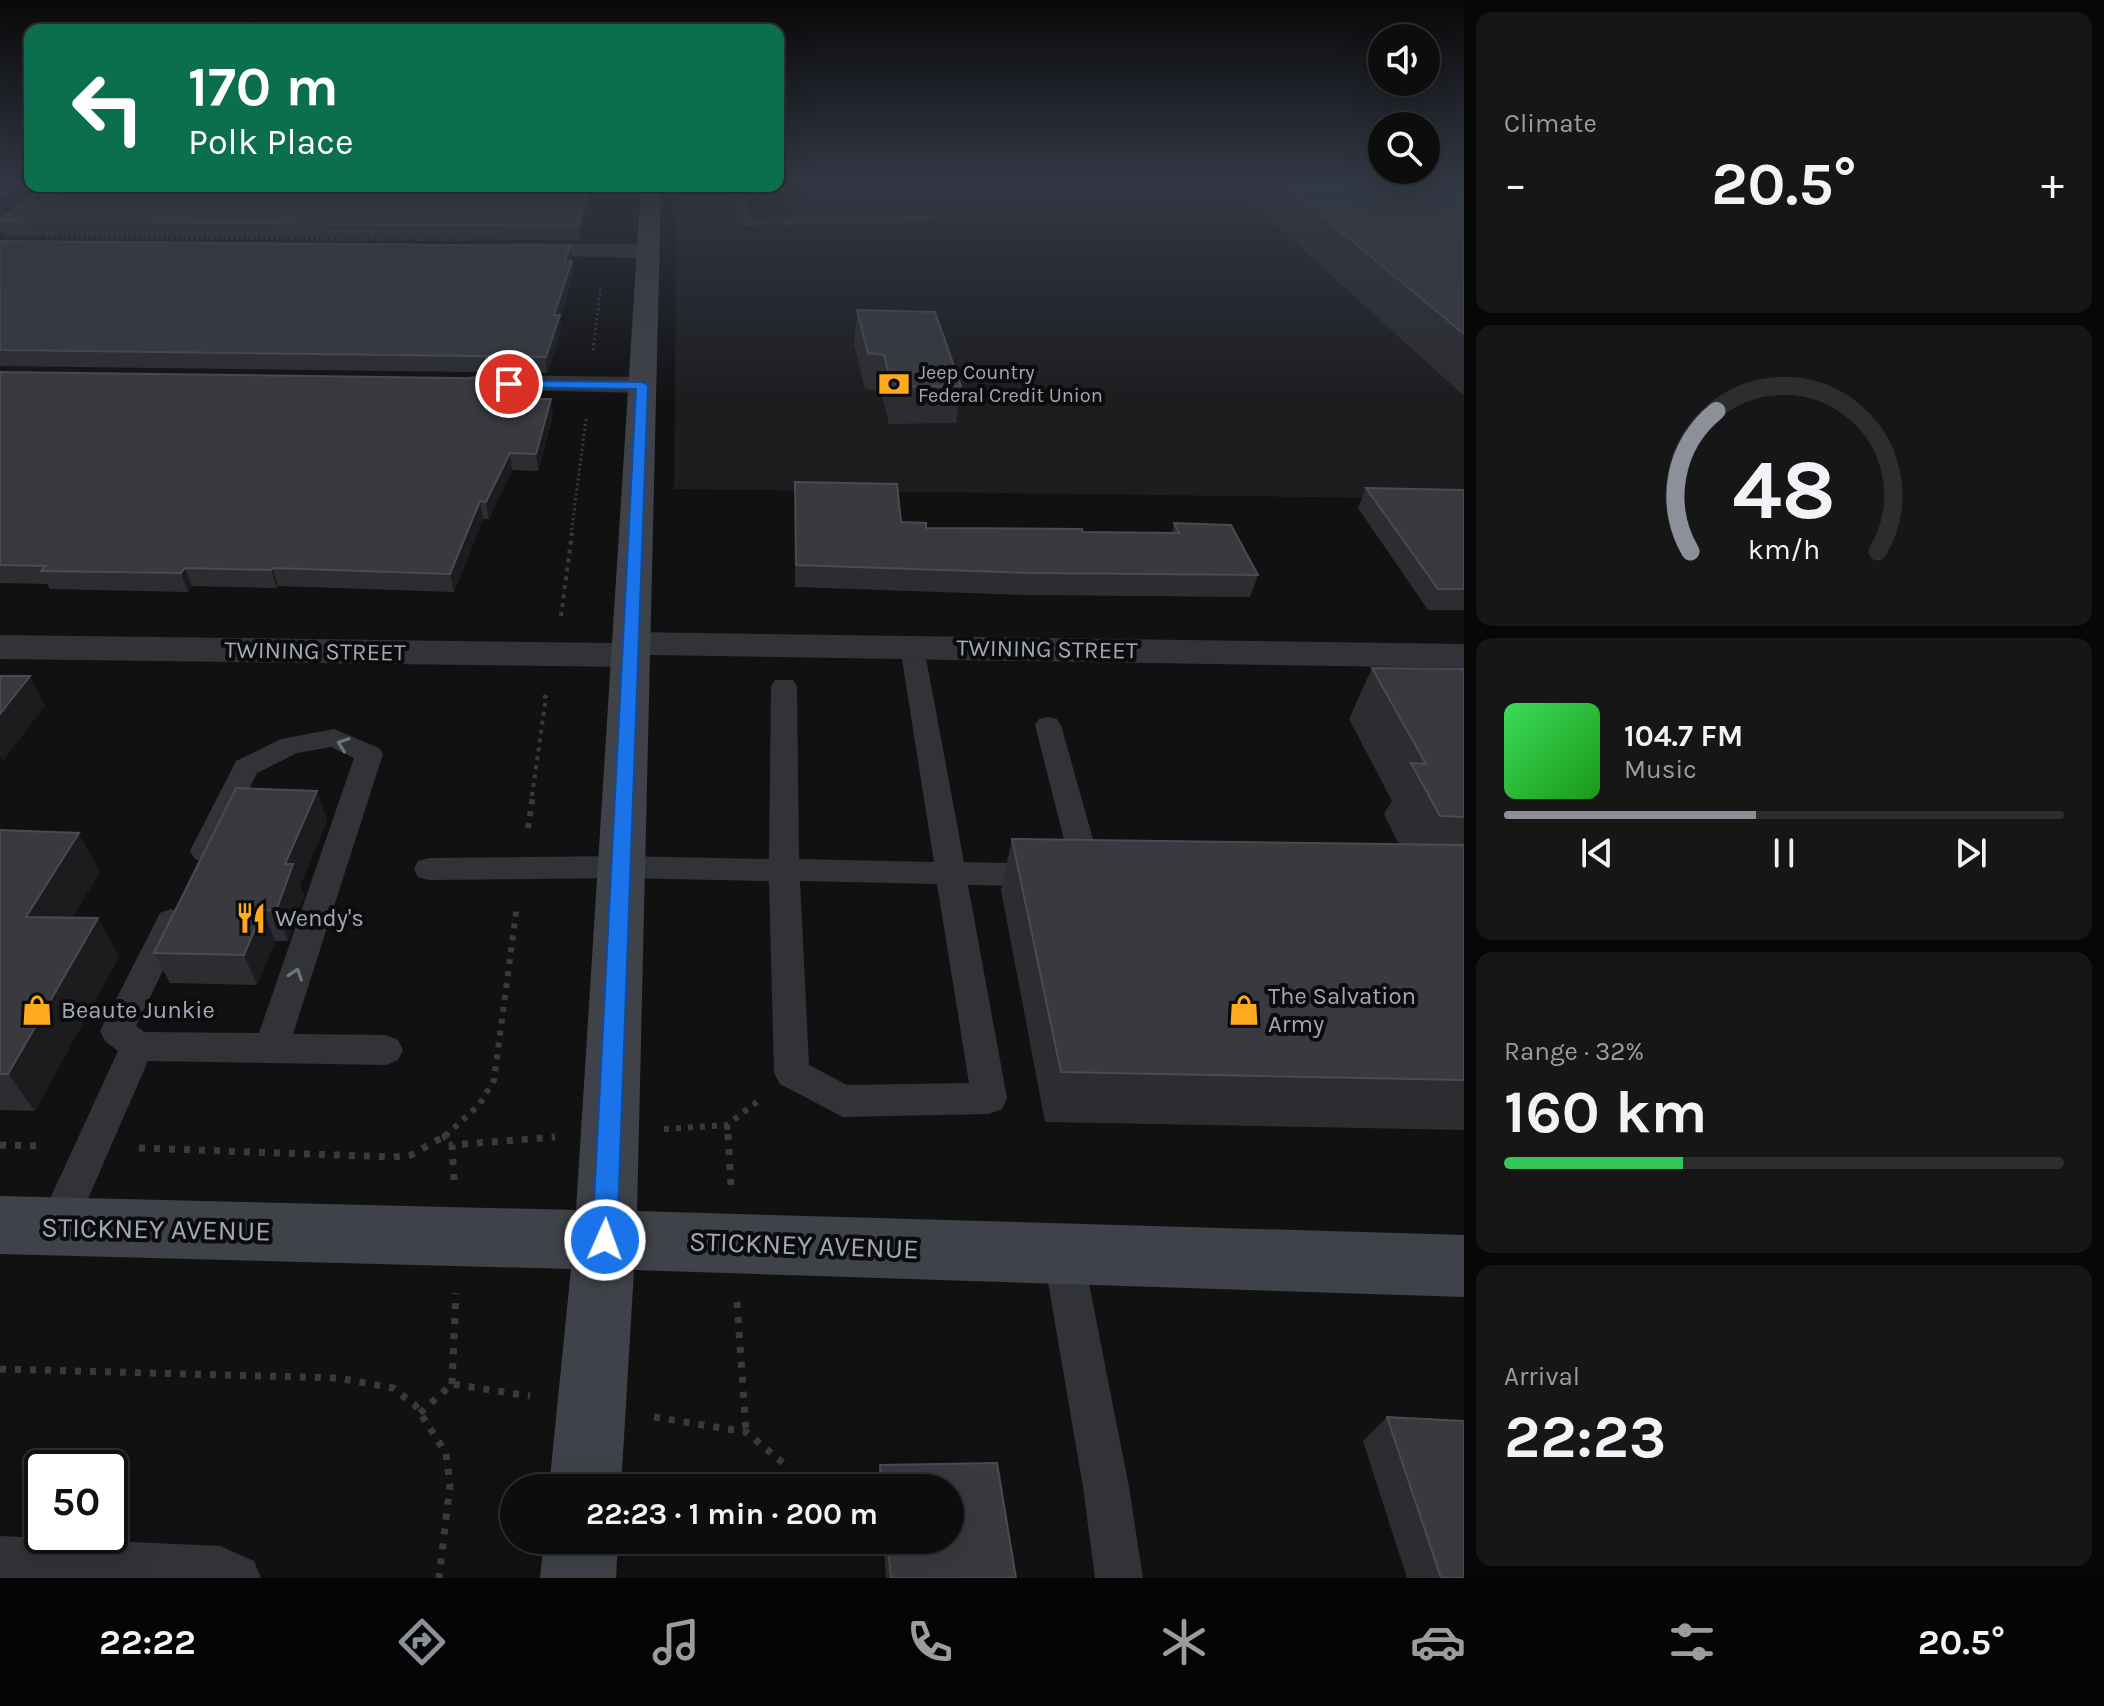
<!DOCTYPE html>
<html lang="en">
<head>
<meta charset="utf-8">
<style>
	:root { --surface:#0d0d0e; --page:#161617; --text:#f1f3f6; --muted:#9a9c9e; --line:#2d2d2e; --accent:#8c9099 }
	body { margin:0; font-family:Karla,sans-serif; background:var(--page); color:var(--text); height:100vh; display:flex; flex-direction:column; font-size:30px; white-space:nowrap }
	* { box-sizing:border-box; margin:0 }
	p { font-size:26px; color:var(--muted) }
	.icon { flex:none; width:44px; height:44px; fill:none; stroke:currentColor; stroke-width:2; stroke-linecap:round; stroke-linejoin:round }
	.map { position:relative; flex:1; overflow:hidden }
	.sheet { display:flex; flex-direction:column; gap:12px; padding:12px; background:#070708; width:640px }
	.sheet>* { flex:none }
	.hud { position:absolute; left:24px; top:24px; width:760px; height:168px; border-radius:16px; box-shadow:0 8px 32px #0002,0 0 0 2px var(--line); background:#0b6e4f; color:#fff; overflow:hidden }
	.fabs { position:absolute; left:1368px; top:24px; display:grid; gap:16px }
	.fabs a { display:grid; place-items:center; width:72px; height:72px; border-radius:50%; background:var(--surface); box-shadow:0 8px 32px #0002,0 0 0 2px var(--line); font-size:40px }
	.speed { position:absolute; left:24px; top:1450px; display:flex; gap:16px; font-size:40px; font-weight:700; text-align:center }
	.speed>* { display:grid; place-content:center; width:104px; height:104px; border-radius:50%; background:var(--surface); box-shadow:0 8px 32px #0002,0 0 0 2px var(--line); line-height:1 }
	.speed .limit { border:4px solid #111; border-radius:12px; background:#fff; color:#111 }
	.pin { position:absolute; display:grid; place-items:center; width:68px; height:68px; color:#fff; margin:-34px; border:4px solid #fff; border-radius:50%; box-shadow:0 2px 8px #0007 }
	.me { position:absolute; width:88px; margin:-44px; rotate:2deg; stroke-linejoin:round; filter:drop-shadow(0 0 6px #0008) }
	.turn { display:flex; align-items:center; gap:28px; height:168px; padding:0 32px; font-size:36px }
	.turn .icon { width:104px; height:104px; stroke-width:2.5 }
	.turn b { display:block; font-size:56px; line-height:68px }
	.big { font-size:60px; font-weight:700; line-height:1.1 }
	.sheet .card { flex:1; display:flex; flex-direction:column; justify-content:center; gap:12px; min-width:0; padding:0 28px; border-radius:16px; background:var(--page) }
	.sheet .dial { align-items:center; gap:0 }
	.dial svg { height:208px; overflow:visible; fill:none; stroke:var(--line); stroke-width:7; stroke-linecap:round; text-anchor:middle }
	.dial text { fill:var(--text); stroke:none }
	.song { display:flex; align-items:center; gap:24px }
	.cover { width:96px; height:96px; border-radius:12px; background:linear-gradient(135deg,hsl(130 70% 55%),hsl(120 70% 35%)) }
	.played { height:8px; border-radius:4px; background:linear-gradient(90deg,var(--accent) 45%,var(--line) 45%) }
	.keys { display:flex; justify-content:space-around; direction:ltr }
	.heat { display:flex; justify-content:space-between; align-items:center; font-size:44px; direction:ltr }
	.charge { height:12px; border-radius:6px; background:linear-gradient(90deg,#34c759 32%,var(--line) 0) }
	.trip { position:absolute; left:500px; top:1474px; width:464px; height:80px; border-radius:40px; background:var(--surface); box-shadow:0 8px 32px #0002,0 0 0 2px var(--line); font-weight:700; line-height:80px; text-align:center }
	.tabs { display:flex; height:128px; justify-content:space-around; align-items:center; background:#050506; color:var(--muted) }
	.tabs .icon { width:56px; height:56px }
	.tabs .on { color:var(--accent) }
	.tabs b { font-size:36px; color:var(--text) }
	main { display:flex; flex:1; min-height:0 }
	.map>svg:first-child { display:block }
	.built { fill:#1c1d1f }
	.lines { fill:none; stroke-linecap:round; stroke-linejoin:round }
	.path-far3 { stroke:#373a3f; stroke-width:3; stroke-dasharray:2 3; stroke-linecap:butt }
	.path-far2 { stroke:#373a3f; stroke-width:4; stroke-dasharray:4 5; stroke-linecap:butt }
	.path-far1 { stroke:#373a3f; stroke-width:6; stroke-dasharray:5 7; stroke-linecap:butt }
	.path { stroke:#373a3f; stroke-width:7; stroke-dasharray:6 9; stroke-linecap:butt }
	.lane { fill:#313338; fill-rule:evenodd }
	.street { fill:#313338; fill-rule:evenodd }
	.secondary { fill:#3f4248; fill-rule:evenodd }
	.wall { fill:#2d2d31 }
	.shaded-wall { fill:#1c1c1f }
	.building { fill:#393a3f; stroke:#494b52; stroke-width:2 }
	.oneway { stroke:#6e737d }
	.route { fill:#1a73e8; stroke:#114b97; stroke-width:2 }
	.labels { text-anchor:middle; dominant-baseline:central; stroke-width:8; stroke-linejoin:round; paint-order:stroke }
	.far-poi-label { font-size:20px; fill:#a0a7b5; stroke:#0c0c0d; text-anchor:start }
	.street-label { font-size:24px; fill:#a0a7b5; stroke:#0c0c0d }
	.poi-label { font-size:24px; fill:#a0a7b5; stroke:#0c0c0d; text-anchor:start }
	.near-street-label { font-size:28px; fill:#a0a7b5; stroke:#0c0c0d }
</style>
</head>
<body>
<main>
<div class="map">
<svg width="1464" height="1578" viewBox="0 0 1464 1578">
	<rect width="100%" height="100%" fill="#111112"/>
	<polygon class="built" points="778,180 1464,180 1464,499 674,489 677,186 778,186"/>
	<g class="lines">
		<g class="path-far3">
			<polyline points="46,237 476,240"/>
			<polyline points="593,350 601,285"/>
			<polyline points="571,535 586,419"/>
		</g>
		<g class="path-far2">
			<polyline points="561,616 572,533"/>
			<polyline points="532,796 546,697 540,695"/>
		</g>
		<g class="path-far1">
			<polyline points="528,828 533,794"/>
			<polyline points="727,1125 728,1136"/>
			<polyline points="664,1129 727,1125 758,1101"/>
			<polyline points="445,1136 479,1105 494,1080 517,905"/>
		</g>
		<g class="path">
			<polyline points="447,1134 445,1136 452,1145"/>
			<polyline points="728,1134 731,1188"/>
			<polyline points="0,1145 45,1146"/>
			<polyline points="139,1148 393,1157 411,1155 445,1136"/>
			<polyline points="454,1180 452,1145 555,1137"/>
			<polyline points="737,1302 746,1432"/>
			<polyline points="0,1369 338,1378 393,1388 415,1405 446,1453 450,1485 439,1578"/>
			<polyline points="452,1384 456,1293"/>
			<polyline points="420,1413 452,1384 530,1396"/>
			<polyline points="654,1417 746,1432 788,1467"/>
		</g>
		<g class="lane">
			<polygon points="733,186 745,186 750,218 930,214 937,218 930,222 744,226 737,222"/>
			<path d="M912,640L921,642L924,647L964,862L1043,864L1054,867L1058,875L1054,883L1043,886L968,885L1007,1098L1002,1109L989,1114L843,1117L780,1084L774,1073L769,881L621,878L429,880L418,877L414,869L418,861L429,858L621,856L769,859L771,686L775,680H793L797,686L799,859L934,862L900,647L903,642ZM800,881L937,884L969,1083L847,1085L809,1065Z"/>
			<polygon points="1048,717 1057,719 1061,725 1103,875 1099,883 1088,886 1077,883 1073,875 1035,725 1039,719"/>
			<polygon points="334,729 379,748 383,754 293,1034 386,1035 398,1040 403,1050 398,1060 386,1065 148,1061 70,1240 56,1246 42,1240 37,1227 118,1051 105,1041 100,1031 160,913 171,909 182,913 187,921 136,1026 144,1032 259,1033 354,758 331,747 297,753 257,773 215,859 205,862 195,859 190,851 236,761 281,739"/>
			<polygon points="1063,1234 1077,1239 1083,1253 1129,1487 1143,1578 1095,1578 1083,1487 1043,1253 1049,1239"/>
			<polygon points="0,1536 220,1546 254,1561 261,1578 0,1578"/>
		</g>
		<g class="street">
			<polygon points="42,186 65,186 8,231 0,233 0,216"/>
			<polygon points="510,243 648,244 656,246 659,251 656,256 648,258 502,255 499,250 502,245"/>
			<polygon points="478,375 642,377 652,379 656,385 652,391 642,393 468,389 464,383 468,377"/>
			<polygon points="631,632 1464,644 1464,668 649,655 644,663 630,667 0,659 0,635 612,643 617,635"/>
		</g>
		<g class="secondary">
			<polygon points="641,186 661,186 637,1211 1464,1235 1464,1297 634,1270 621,1488 549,1488 571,1269 0,1254 0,1196 576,1210"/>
			<polygon points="544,1540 618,1540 616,1578 540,1578"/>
		</g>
	</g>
	<g class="wall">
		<polygon points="1226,180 1464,180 1464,396"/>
		<polygon points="48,186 593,186 579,240 4,235 0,224 0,220"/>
		<polygon points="0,241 572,260 573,276 560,318 561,330 547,373 0,366"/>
		<polygon points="857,310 961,386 956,423 889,424 881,391 865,389 854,344"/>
		<polygon points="0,372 540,395 539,399 553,416 538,471 512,470 489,519 483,519 454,592 278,586 277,588 192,586 188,592 50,589 47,584 0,583"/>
		<polygon points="795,482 901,522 926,528 1083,532 1172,533 1174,523 1258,575 1250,597 1027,595 795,587"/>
		<polygon points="1366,488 1464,490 1464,610 1428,610 1358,508"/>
		<polygon points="1372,668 1464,669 1464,1130 1045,1122 1001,890 1012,839 1399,844 1384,814 1392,801 1349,719"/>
		<polygon points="317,791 327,821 300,885 304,895 288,941 275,941 257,985 170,983 154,953"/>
		<polygon points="0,830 100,872 72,917 119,956 35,1111 0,1110"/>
		<polygon points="1387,1417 1464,1578 1407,1578 1363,1441"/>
		<polygon points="997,1463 1016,1578 886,1578 883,1540 950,1540 950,1488 878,1488 877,1477 880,1465"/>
	</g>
	<g class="shaded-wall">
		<polygon points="23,180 30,180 30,186 37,186 0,214 0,197"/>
		<polygon points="588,186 593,186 579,240 578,226"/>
		<polygon points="570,246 572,260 566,276 565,261"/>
		<polygon points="572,261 573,276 560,318 561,330 547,373 546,357 554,315"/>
		<polygon points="538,379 540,395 534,416 532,399"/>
		<polygon points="551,399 553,416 538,471 536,454"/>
		<polygon points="510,453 512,470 489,519 486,502"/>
		<polygon points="480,501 483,519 454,592 450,574"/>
		<polygon points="185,568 192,586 188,592 181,573"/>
		<polygon points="273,568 278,586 277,588 271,570"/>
		<polygon points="30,676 45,706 3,761 0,756 0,714"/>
		<polygon points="317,791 327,821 300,885 304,895 288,941 276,911 285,864"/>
		<polygon points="79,833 100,872 50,955 26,917"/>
		<polygon points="263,910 275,941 257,985 244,955"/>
		<polygon points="98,918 119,956 35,1111 8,1074"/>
	</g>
	<g class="building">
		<polygon points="0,180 23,180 0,197"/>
		<polygon points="1279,180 1464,180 1464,334"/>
		<polygon points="48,186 588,186 578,226 0,221"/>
		<polygon points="0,241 570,246 565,261 572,261 554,315 560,315 546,357 0,350"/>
		<polygon points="857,310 935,312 961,386 892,387 884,355 868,353"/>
		<polygon points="0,372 538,379 532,399 551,399 536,454 510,453 486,502 480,501 450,574 273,568 271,570 185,568 181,573 41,571 46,566 0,565"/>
		<polygon points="795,482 897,484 901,522 926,523 926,528 1082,529 1083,532 1179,533 1174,523 1231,525 1258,575 1031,573 796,565"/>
		<polygon points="1366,488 1464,490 1464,589 1438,589"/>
		<polygon points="1372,668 1464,669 1464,817 1440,816 1411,763 1426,764"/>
		<polygon points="0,676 30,676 0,714"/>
		<polygon points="236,788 317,791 285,864 293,864 276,911 263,910 244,955 154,953"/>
		<polygon points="0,830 79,833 26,917 98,918 8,1074 0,1074"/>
		<polygon points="1012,839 1464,845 1464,1080 1061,1072"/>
		<polygon points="1387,1417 1464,1421 1464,1578 1441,1578"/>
		<polygon points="997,1463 1016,1578 891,1578 887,1540 950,1540 950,1488 882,1488 880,1465"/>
	</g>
	<defs><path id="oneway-chevron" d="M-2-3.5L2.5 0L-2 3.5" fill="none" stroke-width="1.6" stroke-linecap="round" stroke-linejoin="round" transform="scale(2)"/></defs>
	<g class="oneway">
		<use href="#oneway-chevron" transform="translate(343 744) rotate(-160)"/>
		<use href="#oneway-chevron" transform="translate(296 974) rotate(-72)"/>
	</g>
	<linearGradient id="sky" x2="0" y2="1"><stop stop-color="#09090a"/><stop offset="0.45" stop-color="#323844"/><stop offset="1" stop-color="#323844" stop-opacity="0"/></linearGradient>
	<rect width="1464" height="401" fill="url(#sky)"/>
	<polygon class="route" points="505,381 642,382 648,385 617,1240 614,1248 605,1252 596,1248 592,1240 636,389 509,387 505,386"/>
	<defs>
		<symbol id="bank-bare" viewBox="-9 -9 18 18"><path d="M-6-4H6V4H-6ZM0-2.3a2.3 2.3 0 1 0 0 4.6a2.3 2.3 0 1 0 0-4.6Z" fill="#ffaa1c" stroke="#0c0c0d" stroke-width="2.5" paint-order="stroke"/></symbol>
		<symbol id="restaurant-bare" viewBox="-9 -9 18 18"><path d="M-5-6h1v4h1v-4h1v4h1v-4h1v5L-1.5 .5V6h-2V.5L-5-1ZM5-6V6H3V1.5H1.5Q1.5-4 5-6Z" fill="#ffaa1c" stroke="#0c0c0d" stroke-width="2.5" paint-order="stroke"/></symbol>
		<symbol id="shop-bare" viewBox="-9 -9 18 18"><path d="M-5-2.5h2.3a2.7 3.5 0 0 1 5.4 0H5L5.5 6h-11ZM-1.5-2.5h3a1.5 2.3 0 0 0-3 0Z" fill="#ffaa1c" stroke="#0c0c0d" stroke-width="2.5" paint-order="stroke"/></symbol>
	</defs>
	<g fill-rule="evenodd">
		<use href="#bank-bare" x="872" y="362" width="44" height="44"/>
		<use href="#restaurant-bare" x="229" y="896" width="44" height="44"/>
		<use href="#shop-bare" x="15" y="988" width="44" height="44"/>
		<use href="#shop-bare" x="1222" y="988" width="44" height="44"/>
	</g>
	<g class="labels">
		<g class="far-poi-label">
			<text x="918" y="372">Jeep Country<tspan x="918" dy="23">Federal Credit Union</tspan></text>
		</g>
		<g class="street-label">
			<text transform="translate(1047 649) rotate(1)">TWINING STREET</text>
			<text transform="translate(315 651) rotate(1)">TWINING STREET</text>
		</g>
		<g class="poi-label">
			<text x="275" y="918">Wendy's</text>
			<text x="1268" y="996">The Salvation<tspan x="1268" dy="28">Army</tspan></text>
			<text x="61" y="1010">Beaute Junkie</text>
		</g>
		<g class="near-street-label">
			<text transform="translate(156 1229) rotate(1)">STICKNEY AVENUE</text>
			<text transform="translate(804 1245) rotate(2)">STICKNEY AVENUE</text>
		</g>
	</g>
</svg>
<div class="fabs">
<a><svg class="icon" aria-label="sound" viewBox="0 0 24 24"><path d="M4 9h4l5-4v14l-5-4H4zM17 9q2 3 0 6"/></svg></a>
<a><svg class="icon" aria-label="search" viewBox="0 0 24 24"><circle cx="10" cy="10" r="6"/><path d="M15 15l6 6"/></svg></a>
</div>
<div class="speed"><div class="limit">50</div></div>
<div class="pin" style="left:509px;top:384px;background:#d93025"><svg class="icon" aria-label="arrive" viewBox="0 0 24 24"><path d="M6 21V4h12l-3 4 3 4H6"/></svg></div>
<svg class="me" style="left:605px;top:1240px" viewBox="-20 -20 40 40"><circle r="17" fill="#1a73e8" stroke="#fff" stroke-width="3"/><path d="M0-11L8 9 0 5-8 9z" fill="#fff"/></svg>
<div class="trip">22:23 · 1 min · 200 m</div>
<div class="hud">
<div class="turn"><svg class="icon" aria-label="left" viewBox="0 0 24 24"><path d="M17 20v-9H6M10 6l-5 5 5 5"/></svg><div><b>170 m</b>Polk Place</div></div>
</div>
</div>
<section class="sheet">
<div class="card"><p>Climate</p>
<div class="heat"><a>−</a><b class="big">20.5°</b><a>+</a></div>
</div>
<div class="card dial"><svg viewBox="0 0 100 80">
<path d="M14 69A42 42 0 1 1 86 69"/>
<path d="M14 69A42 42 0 0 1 24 15" stroke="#8c9099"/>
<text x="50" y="56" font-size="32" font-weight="700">48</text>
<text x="50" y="72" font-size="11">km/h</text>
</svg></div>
<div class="card">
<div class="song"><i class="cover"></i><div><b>104.7 FM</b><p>Music</p></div></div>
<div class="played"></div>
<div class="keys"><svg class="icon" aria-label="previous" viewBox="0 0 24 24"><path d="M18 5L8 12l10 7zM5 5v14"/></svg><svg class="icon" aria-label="pause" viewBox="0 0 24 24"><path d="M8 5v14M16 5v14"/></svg><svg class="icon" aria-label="next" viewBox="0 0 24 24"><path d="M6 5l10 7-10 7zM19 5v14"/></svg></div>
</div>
<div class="card"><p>Range · 32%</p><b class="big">160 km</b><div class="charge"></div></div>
<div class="card"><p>Arrival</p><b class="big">22:23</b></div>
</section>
</main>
<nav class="tabs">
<b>22:22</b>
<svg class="icon on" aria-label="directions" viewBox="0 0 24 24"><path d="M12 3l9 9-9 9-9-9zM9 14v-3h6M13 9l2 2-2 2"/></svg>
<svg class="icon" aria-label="music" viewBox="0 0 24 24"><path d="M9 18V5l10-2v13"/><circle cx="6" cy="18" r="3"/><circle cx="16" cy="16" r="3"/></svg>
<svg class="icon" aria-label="phone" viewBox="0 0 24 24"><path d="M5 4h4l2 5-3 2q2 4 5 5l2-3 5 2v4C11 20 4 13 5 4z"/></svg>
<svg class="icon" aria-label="climate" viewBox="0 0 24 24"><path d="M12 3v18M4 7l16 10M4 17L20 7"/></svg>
<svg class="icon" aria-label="car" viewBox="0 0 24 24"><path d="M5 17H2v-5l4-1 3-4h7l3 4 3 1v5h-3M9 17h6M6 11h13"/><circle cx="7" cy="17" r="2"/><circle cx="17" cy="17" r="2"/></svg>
<svg class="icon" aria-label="filters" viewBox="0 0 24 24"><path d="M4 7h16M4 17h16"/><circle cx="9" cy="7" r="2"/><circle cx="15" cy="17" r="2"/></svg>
<b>20.5°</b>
</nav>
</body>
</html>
